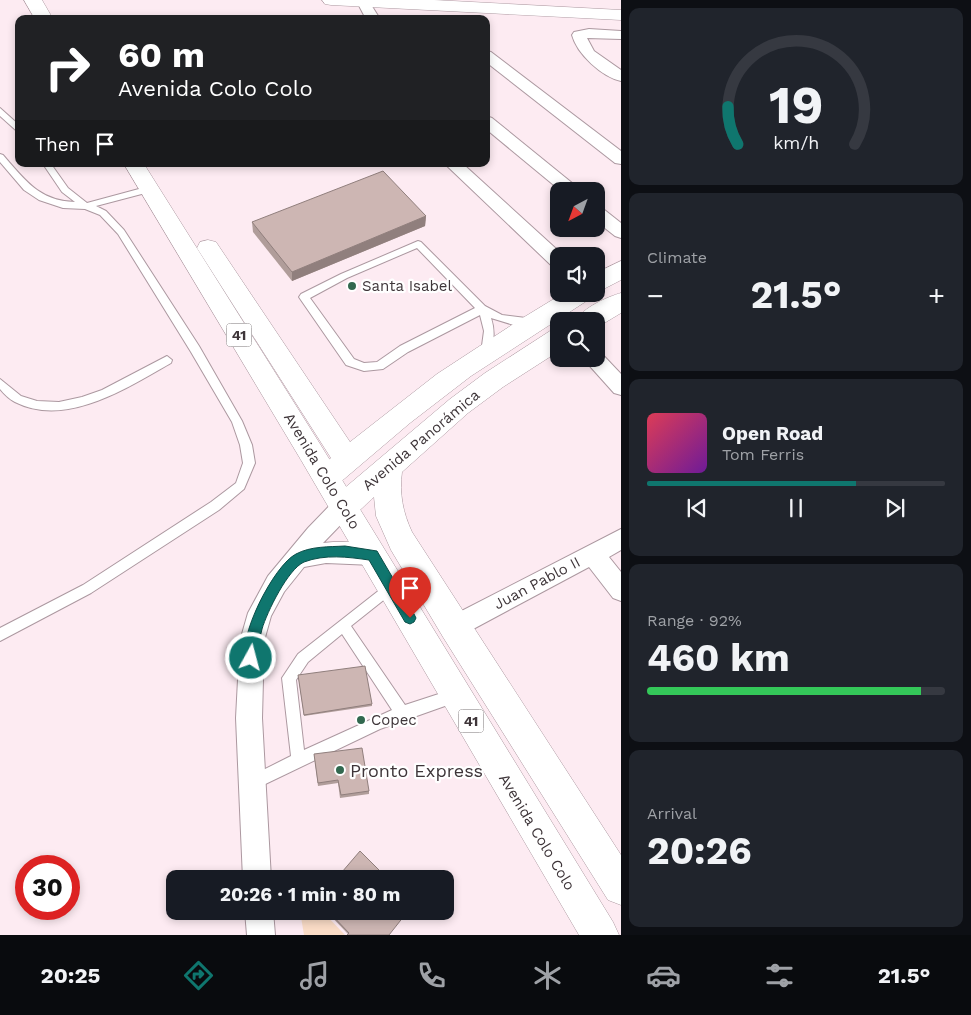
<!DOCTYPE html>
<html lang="en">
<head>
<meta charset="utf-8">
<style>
	:root { --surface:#171b24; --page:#20242c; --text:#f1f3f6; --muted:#9ea1a6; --line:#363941; --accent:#0f766e }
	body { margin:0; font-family:"Work Sans",sans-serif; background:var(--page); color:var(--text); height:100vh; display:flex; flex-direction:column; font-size:19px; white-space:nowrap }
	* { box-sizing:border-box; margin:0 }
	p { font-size:16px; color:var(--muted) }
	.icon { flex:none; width:28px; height:28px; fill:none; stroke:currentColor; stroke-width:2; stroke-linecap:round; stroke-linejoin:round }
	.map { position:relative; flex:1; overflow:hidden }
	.details { display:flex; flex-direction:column; gap:8px; padding:8px; background:#0d0f14; width:350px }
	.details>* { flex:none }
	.hud { position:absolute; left:15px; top:15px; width:475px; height:152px; border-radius:10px; box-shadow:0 2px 8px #0003; background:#202124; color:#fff; overflow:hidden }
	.needle { width:32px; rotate:221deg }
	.buttons { position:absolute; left:550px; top:182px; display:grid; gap:10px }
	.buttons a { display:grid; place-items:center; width:55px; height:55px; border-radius:10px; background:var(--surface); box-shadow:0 2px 8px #0003; font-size:25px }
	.speed { position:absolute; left:15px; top:855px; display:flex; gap:10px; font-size:25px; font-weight:700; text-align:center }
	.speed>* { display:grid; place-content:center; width:65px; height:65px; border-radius:50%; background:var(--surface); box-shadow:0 2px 8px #0003; line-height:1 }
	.speed .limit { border:8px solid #d22; background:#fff; color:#111 }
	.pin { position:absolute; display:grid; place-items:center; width:42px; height:42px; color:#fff; margin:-51px -21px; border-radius:50% 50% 50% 0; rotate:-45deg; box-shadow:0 0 5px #0007 }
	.pin .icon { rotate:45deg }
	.me { position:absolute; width:55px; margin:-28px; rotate:7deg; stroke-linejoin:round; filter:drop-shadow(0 0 4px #0008) }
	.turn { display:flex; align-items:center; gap:18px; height:105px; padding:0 20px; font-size:22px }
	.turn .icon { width:65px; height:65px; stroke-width:2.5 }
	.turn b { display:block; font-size:35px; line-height:42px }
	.then { display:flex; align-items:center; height:48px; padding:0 20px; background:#0003; gap:10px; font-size:19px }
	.big { font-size:38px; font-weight:700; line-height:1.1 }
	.details .card { flex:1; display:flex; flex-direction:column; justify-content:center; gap:8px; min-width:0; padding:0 18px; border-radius:10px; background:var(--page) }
	.details .dial { align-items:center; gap:0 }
	.dial svg { height:130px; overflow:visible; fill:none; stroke:var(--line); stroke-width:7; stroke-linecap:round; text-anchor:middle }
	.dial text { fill:var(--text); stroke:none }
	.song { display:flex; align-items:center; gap:15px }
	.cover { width:60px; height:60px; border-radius:8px; background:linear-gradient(135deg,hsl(350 70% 55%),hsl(280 70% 35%)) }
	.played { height:5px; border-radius:2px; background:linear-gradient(90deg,var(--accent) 70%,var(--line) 70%) }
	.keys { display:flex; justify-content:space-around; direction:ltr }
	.heat { display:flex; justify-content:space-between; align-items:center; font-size:28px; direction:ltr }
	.charge { height:8px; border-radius:4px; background:linear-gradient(90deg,#34c759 92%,var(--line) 0) }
	.trip { position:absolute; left:166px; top:870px; width:288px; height:50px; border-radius:10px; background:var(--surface); box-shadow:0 2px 8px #0003; font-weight:700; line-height:50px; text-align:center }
	.tabs { display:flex; height:80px; justify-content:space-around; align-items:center; background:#090b0e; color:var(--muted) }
	.tabs .icon { width:35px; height:35px }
	.tabs .selected { color:var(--accent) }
	.tabs b { font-size:22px; color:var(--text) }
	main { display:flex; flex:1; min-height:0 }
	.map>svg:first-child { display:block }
	.green { fill:#fadcc6 }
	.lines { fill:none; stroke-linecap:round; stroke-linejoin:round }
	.service-casing { stroke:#ac98a0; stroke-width:2 }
	.minor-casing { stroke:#ac98a0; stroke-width:2 }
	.tertiary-casing { stroke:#ac98a0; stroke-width:1 }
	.primary-casing { stroke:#ac98a0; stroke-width:1 }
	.service { fill:#fff; fill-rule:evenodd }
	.minor { fill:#fff; fill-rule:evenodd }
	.tertiary { fill:#fff; fill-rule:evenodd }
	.primary { fill:#fff; fill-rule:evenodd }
	.wall { fill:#b09d9a }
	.shaded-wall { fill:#907f7d }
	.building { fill:#cdb6b3; stroke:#907f7d }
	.route { fill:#0f766e; stroke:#0a4d48 }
	.poi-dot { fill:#32684f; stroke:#fff; stroke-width:2 }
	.labels { text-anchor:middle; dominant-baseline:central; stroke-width:4.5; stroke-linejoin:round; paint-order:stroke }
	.shield { fill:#fff; stroke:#787274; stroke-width:1 }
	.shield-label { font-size:14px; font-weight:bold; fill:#3e3539 }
	.poi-label { font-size:15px; fill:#3e3539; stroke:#fff; text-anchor:start }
	.street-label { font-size:15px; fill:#3e3539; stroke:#fff }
	.near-poi-label { font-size:18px; fill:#3e3539; stroke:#fff; text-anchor:start }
</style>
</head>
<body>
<main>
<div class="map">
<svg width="621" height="935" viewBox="0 0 621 935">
	<rect width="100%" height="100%" fill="#fdebf2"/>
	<polygon class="green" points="300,911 322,911 345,935 304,935"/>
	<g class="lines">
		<defs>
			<g id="service">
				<polygon points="0,108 19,125 19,133 0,116"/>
				<path d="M0,154L3,155C25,180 39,201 75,202L62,192L43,164H51L68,188L87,203L150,186L153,187V191L96,206L106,211L124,230L199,346L242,421L252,445L255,463L244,489L219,510L91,593L0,641V628L83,585L211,502L236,483L243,463L240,445L232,422L191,352L118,234L100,215L85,209L63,208L39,200L24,190L0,162Z"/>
				<path d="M418,241L421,242L485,306L502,315L534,319L535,322L534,325L517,326L491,318C495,330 494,340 491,353L486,357L481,353L484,331L480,315L408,352L383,369L364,371L346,365L301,300L299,297L301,294L341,274ZM417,248L475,308L400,346L377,362L364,363L354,359L310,298L347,278Z"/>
				<path d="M167,356L172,360L171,363C127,388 66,428 15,402C9,399 4,394 0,389V379L21,396L37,401L59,402L82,397L102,390Z"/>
				<path d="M391,581L395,583L397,587L395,591L351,626L405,705L454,689L459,691L461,696L459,701L380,729L257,788L252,790L247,788L245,783L247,778L291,756L282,678L298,654ZM342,634L392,710L304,750L296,680L308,662Z"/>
			</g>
			<g id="minor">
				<polygon points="356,0 368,0 380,19 366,19"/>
				<path d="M589,29L621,31V39L587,38L594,51L621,70V81C602,77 577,54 572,35L574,32Z"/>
				<polygon points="486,51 491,52 621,151 621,164 615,163 486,62"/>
				<polygon points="486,116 492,118 577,187 579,191 561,191 486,129"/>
				<polygon points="445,164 463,164 564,256 559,256 559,268 553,267"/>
				<polygon points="596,206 602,208 621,223 621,238 615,236 596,221"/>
				<polygon points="596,352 602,354 621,374 621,395 614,393 588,364 585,359 596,359"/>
				<path d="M344,496L352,499L355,506L352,513L323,543C342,541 363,541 381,548L384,555L381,562L373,565L326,563L304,567L284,592L271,616L264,641L262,718L271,879H243L236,718L240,641L248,613L268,576L308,528L336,499Z"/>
				<polygon points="621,529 621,550 609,557 621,572 621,601 613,598 589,567 462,635 454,638 446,635 442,627 446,619"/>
				<polygon points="245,911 273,911 275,935 247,935"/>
			</g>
			<g id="tertiary">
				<polygon points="208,240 216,242 350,442 437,374 521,319 562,294 592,294 588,300 471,376 410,423 337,485 327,489 317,485 313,477 317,469 331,458 197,248 200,242"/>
				<polygon points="621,261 621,280 596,293 596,273"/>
				<path d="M621,293V313L596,328V321H576C582,308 607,297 621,293Z"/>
				<path d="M559,329V351L503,387L468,413L402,472C399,493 403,513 412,532L621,855V905L608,900L443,637L391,550L376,516L374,497C360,509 353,522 334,515L330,506L334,497L450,399L485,373L550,331Z"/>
			</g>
			<g id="primary">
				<polygon points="24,0 42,0 53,19 35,19"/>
				<polygon points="322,0 434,0 621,10 621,20 331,5 325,4"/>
				<polygon points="124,164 144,164 320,444 613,922 619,935 579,935 301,460"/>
			</g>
		</defs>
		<use href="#service" class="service-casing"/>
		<use href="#minor" class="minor-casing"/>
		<use href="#tertiary" class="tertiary-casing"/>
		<use href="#primary" class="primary-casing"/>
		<use href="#service" class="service"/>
		<use href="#minor" class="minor"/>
		<use href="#tertiary" class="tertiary"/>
		<use href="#primary" class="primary"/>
	</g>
	<g class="wall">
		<polygon points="426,216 425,226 292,281 253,232 252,222"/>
		<polygon points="298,675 372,704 372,706 304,716"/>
		<polygon points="314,754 369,791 369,794 340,798 338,783 318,786"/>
		<polygon points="326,911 408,911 348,934"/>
	</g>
	<polygon class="shaded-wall" points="426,216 425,226 292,281 292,272"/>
	<g class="building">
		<polygon points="383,171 426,216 292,272 252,222"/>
		<polygon points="365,666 372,704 304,715 298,675"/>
		<polygon points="362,748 369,791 341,795 338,780 318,783 314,754"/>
		<polygon points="360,851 388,879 336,879"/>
		<polygon points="328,911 408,911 389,935 347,935 349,933"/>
	</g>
	<path class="route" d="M345,546L377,551L414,614L416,618L414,622L410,624L405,622L369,560C348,557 325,554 304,562C288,569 267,612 262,629C259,640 260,652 255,663L251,664L246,663C236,639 274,565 296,554C311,546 329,547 345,546Z"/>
	<g class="poi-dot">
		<circle cx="352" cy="286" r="5"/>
		<circle cx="361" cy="720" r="5"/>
		<circle cx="340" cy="770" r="5"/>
	</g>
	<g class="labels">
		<g class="shield">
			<rect x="226.5" y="323.5" width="25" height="23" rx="4"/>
			<rect x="458.5" y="709.5" width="25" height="23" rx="4"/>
		</g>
		<g class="shield-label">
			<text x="239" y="335">41</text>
			<text x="471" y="721">41</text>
		</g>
		<g class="poi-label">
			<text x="362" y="286">Santa Isabel</text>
			<text x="371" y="720">Copec</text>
		</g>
		<g class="street-label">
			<text transform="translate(421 440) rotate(-40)">Avenida Panorámica</text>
			<text transform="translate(322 471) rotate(59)">Avenida Colo Colo</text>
			<text transform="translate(537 583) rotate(-28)">Juan Pablo II</text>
			<text transform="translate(537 832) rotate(59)">Avenida Colo Colo</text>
		</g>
		<g class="near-poi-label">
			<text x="350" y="770">Pronto Express</text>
		</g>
	</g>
</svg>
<div class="buttons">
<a><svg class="needle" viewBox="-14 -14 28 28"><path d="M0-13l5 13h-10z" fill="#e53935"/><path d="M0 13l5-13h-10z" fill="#9ea1a6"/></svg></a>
<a><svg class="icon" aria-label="sound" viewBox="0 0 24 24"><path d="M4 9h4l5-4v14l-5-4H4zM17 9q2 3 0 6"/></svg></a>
<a><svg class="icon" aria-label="search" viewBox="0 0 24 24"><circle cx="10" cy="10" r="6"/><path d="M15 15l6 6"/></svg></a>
</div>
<div class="speed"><div class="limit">30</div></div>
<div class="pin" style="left:410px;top:618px;background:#d93025"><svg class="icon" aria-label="arrive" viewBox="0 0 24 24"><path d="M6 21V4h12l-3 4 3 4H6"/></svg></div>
<svg class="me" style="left:251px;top:658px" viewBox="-20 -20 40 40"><circle r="17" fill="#0f766e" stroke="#fff" stroke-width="3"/><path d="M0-11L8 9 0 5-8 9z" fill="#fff"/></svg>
<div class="trip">20:26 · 1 min · 80 m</div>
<div class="hud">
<div class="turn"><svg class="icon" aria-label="right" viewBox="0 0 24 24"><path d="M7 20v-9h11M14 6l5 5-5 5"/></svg><div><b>60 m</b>Avenida Colo Colo</div></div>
<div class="then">Then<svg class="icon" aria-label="arrive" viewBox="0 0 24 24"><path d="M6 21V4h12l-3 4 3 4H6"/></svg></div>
</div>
</div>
<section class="details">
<div class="card dial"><svg viewBox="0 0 100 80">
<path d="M14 69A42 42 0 1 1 86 69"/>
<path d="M14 69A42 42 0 0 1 8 46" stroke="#0f766e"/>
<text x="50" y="56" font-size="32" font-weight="700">19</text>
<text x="50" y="72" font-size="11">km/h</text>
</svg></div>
<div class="card"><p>Climate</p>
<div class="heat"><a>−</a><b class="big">21.5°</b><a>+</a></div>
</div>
<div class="card">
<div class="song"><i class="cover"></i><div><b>Open Road</b><p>Tom Ferris</p></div></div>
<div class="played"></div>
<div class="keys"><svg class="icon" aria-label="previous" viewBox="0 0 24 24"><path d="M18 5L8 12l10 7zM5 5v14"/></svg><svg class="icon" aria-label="pause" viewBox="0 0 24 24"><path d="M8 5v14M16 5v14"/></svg><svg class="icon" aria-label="next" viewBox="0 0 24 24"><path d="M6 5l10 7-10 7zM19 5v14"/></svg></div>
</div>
<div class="card"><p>Range · 92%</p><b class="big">460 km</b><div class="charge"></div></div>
<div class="card"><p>Arrival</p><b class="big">20:26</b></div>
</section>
</main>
<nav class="tabs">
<b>20:25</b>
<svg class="icon selected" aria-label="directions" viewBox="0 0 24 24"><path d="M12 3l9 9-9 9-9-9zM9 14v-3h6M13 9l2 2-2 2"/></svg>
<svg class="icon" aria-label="music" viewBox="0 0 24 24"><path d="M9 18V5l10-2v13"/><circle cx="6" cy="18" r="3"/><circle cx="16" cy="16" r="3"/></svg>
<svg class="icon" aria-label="phone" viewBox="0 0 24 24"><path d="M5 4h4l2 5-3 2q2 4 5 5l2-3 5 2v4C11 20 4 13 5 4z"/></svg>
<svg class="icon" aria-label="climate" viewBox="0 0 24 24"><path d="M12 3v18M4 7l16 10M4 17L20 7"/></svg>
<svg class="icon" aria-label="car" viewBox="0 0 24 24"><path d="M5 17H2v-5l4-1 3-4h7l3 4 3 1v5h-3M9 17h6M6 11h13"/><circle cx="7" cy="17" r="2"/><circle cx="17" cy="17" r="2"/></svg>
<svg class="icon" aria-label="filters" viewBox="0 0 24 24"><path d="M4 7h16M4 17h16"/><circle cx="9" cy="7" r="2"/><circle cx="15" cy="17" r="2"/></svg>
<b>21.5°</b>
</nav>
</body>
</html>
